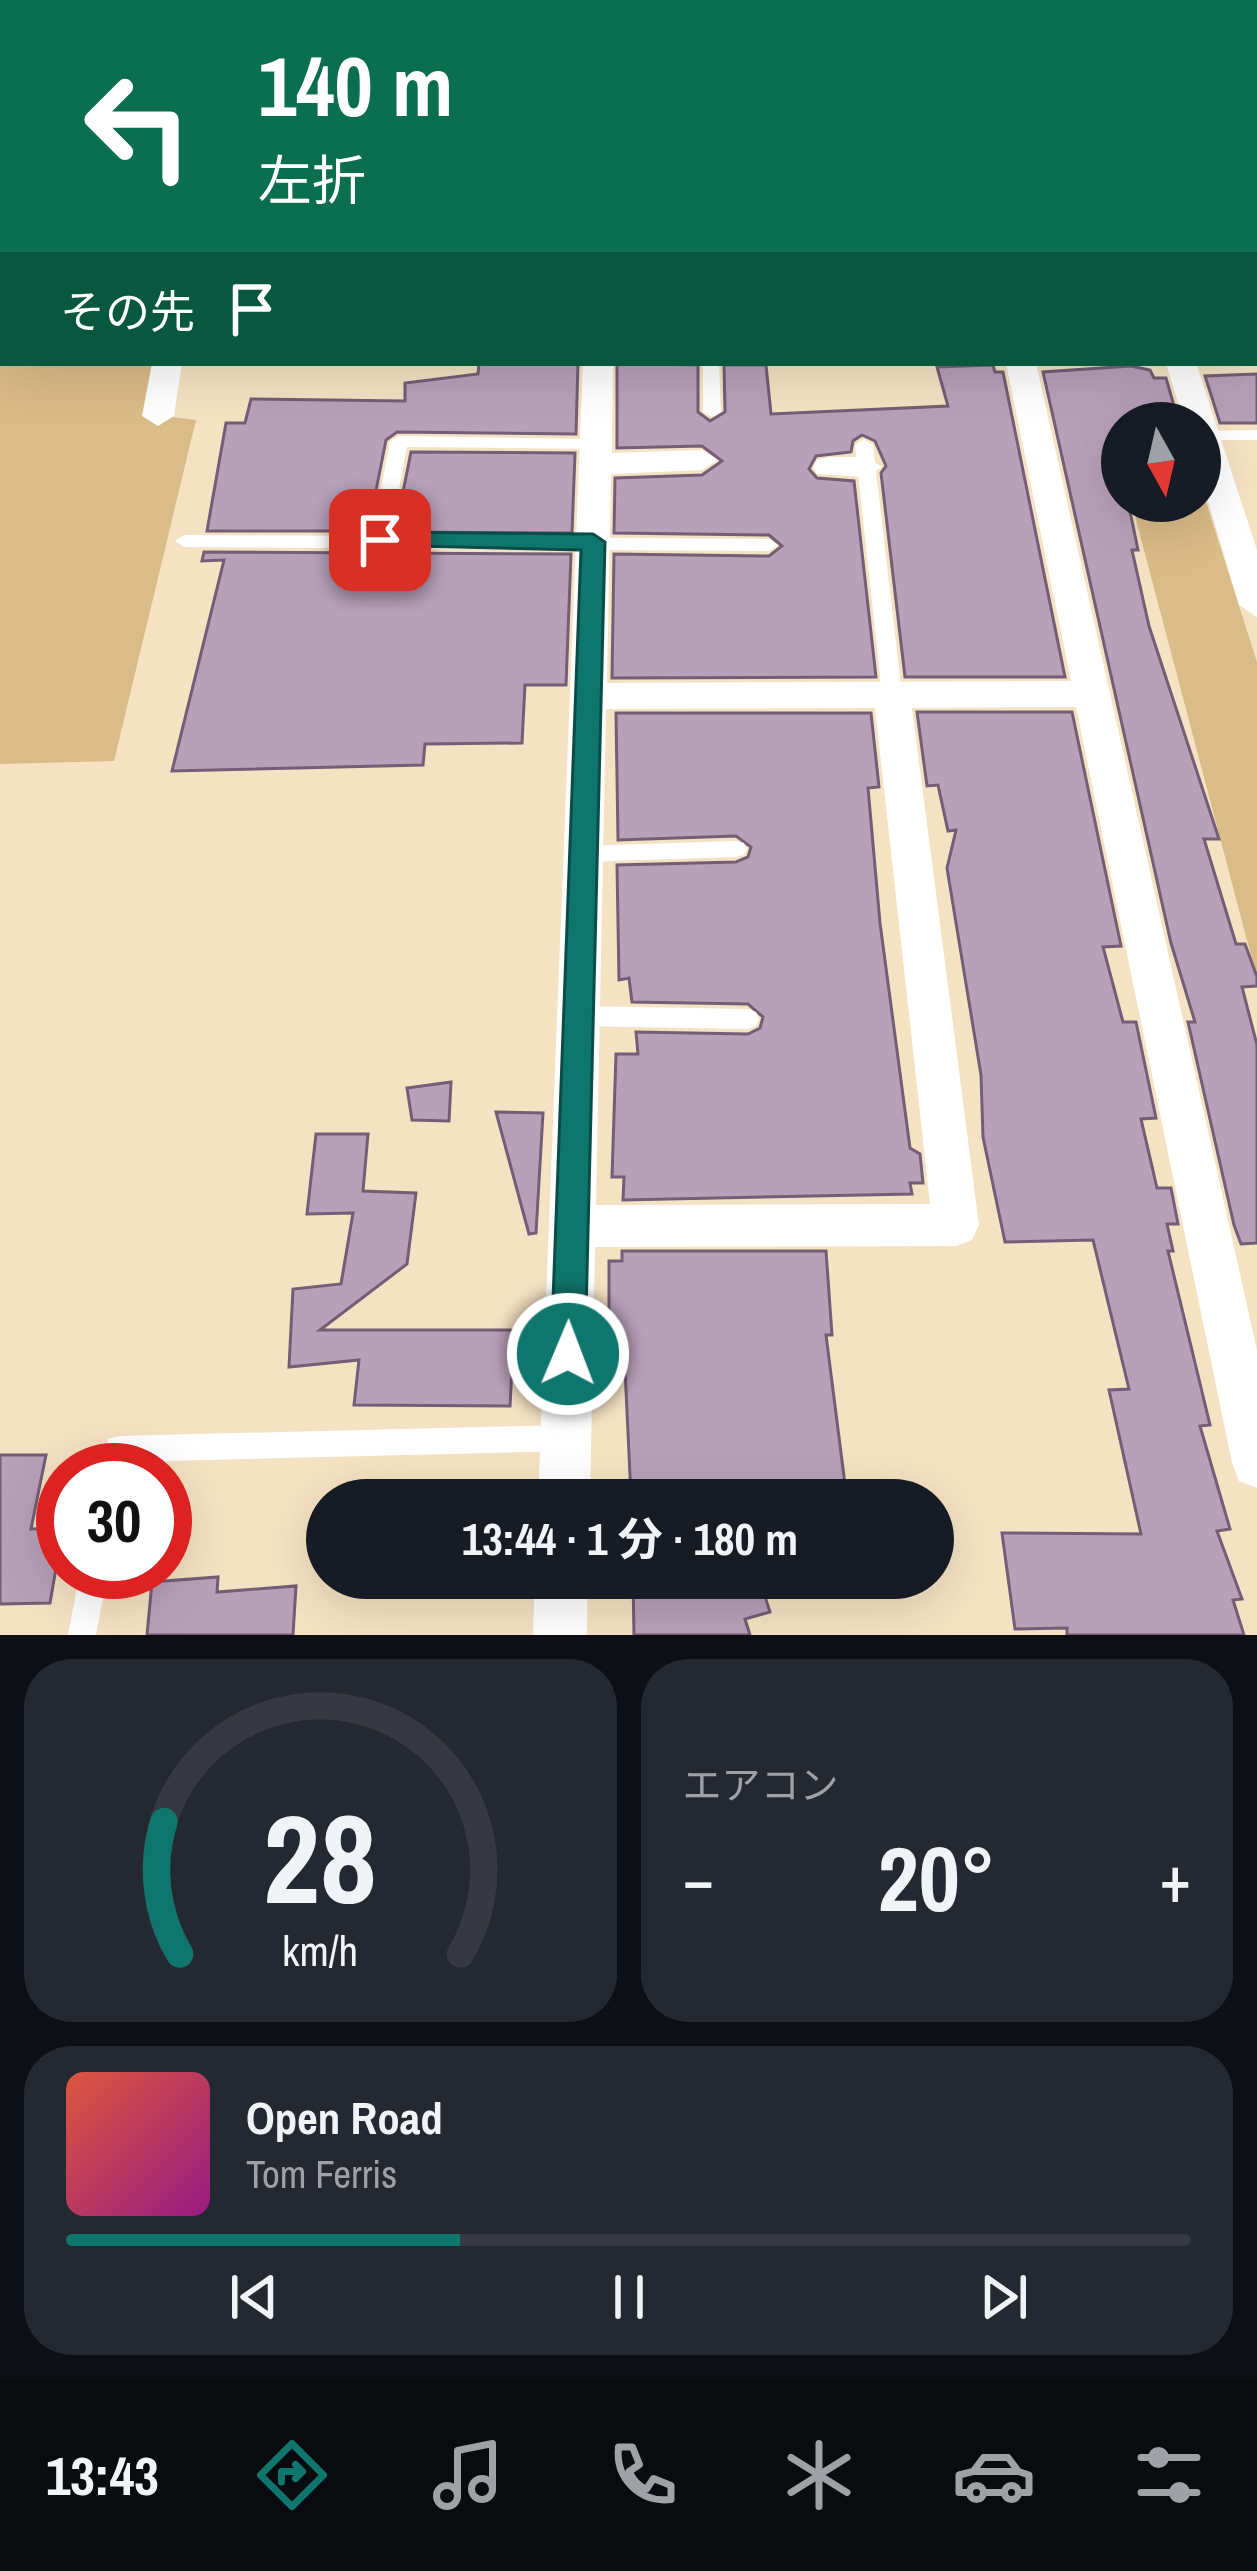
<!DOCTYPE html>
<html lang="ja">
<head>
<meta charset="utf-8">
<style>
	:root { --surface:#171b24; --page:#242831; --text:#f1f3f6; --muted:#9ea1a6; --line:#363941; --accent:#0f766e }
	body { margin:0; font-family:"Archivo Narrow","Noto Sans JP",sans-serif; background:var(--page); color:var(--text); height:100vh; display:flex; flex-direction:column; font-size:45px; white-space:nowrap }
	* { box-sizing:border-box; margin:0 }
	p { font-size:39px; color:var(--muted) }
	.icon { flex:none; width:66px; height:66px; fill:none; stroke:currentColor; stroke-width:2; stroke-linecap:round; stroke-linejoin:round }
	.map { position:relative; height:1635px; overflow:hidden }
	.sheet { display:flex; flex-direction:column; gap:24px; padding:24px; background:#0d0f14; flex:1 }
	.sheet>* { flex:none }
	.top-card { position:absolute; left:0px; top:0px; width:1257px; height:366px; box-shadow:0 12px 48px #0002; background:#0b6e4f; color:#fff; overflow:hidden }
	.needle { width:78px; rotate:172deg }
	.tools { position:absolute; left:1101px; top:402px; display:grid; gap:24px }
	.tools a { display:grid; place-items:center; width:120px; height:120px; border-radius:50%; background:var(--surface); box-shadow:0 12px 48px #0002; font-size:60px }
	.speed { position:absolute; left:36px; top:1443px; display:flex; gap:24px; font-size:60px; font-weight:700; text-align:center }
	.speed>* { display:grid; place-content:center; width:156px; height:156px; border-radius:50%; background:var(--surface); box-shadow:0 12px 48px #0002; line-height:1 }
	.speed .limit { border:18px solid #d22; background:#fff; color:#111 }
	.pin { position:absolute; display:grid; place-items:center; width:102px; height:102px; color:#fff; margin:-51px; border-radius:24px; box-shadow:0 6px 18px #0006 }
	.me { position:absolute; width:132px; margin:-66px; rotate:1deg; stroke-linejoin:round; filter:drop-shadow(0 0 9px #0008) }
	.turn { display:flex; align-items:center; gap:42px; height:252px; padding:0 60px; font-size:54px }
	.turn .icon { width:156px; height:156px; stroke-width:2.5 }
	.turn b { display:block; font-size:84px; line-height:102px }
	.then { display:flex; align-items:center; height:114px; padding:0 60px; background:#0003; gap:24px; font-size:45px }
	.big { font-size:90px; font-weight:700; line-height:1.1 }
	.sheet .tile { flex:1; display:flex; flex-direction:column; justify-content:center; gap:18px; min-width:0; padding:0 42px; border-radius:48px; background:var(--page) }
	.sheet .dial { align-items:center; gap:0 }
	.dial svg { height:312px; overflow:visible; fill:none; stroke:var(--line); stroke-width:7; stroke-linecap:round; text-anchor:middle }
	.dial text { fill:var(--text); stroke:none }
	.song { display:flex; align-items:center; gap:36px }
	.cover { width:144px; height:144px; border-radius:18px; background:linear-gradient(135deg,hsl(10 70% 55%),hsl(310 70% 35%)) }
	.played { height:12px; border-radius:6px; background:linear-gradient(90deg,var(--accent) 35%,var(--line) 35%) }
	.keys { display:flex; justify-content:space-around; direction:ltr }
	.heat { display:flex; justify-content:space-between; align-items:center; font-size:66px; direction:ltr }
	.sheet .tiles { flex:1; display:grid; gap:24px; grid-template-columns:1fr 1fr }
	.tile:last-child { grid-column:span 2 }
	.trip { position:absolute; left:306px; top:1479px; width:648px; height:120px; border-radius:60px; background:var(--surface); box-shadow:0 12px 48px #0002; font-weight:700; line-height:120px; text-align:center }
	.dock { display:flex; height:192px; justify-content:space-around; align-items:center; background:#090b0e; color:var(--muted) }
	.dock .icon { width:84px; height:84px }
	.dock .on { color:var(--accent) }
	.dock b { font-size:54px; color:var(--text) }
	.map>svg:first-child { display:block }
	.built { fill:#efd8b2 }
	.green { fill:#dabc88 }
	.building { fill:#b8a0b9; stroke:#745d75; stroke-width:3 }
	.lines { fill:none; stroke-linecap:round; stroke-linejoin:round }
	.service { fill:#fff; fill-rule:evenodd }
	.minor { fill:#fff; fill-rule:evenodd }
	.route { fill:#0f766e; stroke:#0a4d48; stroke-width:3 }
</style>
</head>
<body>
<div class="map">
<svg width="1257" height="1635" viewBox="0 0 1257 1635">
	<rect width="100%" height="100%" fill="#f5e2c3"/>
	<polygon class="built" points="624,0 1257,0 1257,193 1254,3"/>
	<g class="green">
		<polygon points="0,289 3,363 167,363 158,415 196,420 114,761 0,764"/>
		<polygon points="1200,483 1257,662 1257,978 1131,501 1200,501"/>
	</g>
	<g class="building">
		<polygon points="479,363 578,363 576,434 397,432 386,440 368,531 207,531 226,423 245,423 251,399 405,401 405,383 478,374"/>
		<polygon points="617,363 698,365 698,412 710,421 725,412 724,365 766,365 771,414 948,406 937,367 993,365 995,372 1003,372 1065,677 905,677 881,473 886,466 875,441 862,435 853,441 851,452 816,456 809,469 817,478 854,481 876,677 612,678 614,554 769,556 782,546 769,535 614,533 615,478 702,475 722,461 702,446 617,448"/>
		<polygon points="1131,366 1150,370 1154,378 1166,378 1179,423 1122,423 1122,501 1127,501 1131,516 1138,550 1132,550 1149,626 1219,839 1204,839 1236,944 1245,944 1257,977 1257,986 1242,987 1257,1045 1257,1243 1241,1244 1234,1225 1188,1022 1195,1022 1171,943 1043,372"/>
		<polygon points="1257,374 1257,423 1220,423 1205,376"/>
		<polygon points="411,452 575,453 572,533 395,532"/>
		<polygon points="204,552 571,554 566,685 525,685 522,743 425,744 423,765 172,771 224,560 202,561"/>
		<polygon points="917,712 1072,712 1121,946 1103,947 1123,1022 1136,1022 1156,1118 1141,1119 1157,1188 1171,1188 1178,1224 1167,1224 1173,1251 1168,1251 1210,1425 1200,1426 1230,1529 1217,1531 1242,1599 1233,1600 1244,1635 1067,1635 1067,1628 1015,1629 1002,1533 1141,1534 1109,1390 1129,1389 1093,1240 1005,1242 983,1137 981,1075 947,868 956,830 948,831 938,785 927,786"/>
		<polygon points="616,713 871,713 879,787 868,788 880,923 910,1148 920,1154 923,1183 910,1183 912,1194 623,1200 624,1177 612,1177 616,1054 638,1054 636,1032 748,1034 760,1028 763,1017 748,1004 632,1002 629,978 619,980 617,865 736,862 748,857 751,847 736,836 618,840"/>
		<polygon points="451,1082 449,1121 412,1120 407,1088"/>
		<polygon points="496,1112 543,1113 536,1233 529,1234"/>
		<polygon points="316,1134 368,1134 363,1191 416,1193 407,1264 320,1330 514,1330 510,1406 354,1405 359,1360 289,1367 293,1289 341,1284 353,1213 307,1214"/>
		<polygon points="622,1251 826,1251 832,1335 826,1335 847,1500 631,1496 624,1348 609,1348 609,1261 622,1261"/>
		<polygon points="0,1455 46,1455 31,1529 63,1528 50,1603 0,1604"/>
		<polygon points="218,1577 217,1592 296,1586 293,1635 147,1635 152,1582"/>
		<polygon points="633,1578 748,1578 760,1581 770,1612 745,1619 750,1635 634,1635"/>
	</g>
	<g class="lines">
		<g class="service">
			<rect x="1254" y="279" width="3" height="10"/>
			<rect x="1254" y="352" width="3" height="10"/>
			<polygon points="703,363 719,363 721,412 712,417 703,412"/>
			<polygon points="1257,430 1257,440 1200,440 1200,432 1204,431"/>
			<polygon points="399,436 594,439 603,444 594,449 407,447 390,536 769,539 778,545 769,551 184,547 175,541 184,535 372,536 390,441"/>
			<polygon points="864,439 873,445 902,694 892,701 882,694 855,445"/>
			<polygon points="736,841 744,843 747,849 744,855 736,857 582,862 574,860 571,854 574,848 582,846"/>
			<polygon points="577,1006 748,1009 756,1012 759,1019 756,1026 748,1029 577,1026 569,1023 566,1016 569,1009"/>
			<polygon points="565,1425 575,1429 579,1438 575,1447 565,1451 129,1462 128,1470 100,1470 108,1439 118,1436"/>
			<polygon points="80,1572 108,1572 96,1635 68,1635"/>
		</g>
		<g class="minor">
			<rect x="596" y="0" width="24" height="3"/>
			<rect x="1254" y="198" width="3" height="16"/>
			<rect x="0" y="280" width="3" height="18"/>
			<polygon points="152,363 182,363 174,416 158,426 142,416"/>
			<path d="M583,363H613L612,453L702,450L718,460L702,470L611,474L607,683L1071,681L1006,363H1036L1257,1350V1488L1239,1481L1232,1463L1076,707L912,708L979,1225L972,1240L956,1246L595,1247L590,1500H538ZM875,708L930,1204L596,1205L606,709Z"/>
			<polygon points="1166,363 1196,363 1257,550 1257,617 1239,605 1200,475 1200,423 1184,423"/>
			<polygon points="829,457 866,457 882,467 866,477 817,474 813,467 817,460"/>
			<polygon points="535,1578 587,1578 587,1635 533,1635"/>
		</g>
	</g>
	<polygon class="route" points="380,532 593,534 605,542 585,1354 580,1365 568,1370 556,1365 551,1354 581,550 372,545 368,540"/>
</svg>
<div class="tools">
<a><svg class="needle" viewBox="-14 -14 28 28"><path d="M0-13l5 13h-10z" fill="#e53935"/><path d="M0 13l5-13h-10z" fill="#9ea1a6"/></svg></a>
</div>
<div class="speed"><div class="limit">30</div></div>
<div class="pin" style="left:380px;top:540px;background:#d93025"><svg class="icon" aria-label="arrive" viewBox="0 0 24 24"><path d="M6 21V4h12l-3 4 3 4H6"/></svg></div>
<svg class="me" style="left:568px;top:1354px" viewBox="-20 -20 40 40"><circle r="17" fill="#0f766e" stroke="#fff" stroke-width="3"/><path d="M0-11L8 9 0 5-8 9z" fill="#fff"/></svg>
<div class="trip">13:44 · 1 分 · 180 m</div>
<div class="top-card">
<div class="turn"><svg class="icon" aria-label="left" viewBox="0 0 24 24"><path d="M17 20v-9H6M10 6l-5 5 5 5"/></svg><div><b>140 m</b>左折</div></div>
<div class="then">その先<svg class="icon" aria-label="arrive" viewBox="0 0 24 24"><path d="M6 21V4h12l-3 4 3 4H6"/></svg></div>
</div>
</div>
<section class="sheet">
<div class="tiles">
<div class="tile dial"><svg viewBox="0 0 100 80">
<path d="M14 69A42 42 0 1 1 86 69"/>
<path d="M14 69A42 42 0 0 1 10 35" stroke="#0f766e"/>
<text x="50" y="56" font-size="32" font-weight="700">28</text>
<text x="50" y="72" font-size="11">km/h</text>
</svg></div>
<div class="tile"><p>エアコン</p>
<div class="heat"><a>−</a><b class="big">20°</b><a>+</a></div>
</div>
<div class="tile">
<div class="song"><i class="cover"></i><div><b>Open Road</b><p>Tom Ferris</p></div></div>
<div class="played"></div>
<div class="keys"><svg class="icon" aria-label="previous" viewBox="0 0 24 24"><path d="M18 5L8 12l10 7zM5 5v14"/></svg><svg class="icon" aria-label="pause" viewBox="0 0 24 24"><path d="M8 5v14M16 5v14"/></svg><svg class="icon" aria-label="next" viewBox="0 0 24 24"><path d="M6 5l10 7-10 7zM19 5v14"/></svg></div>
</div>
</div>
</section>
<nav class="dock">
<b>13:43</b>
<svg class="icon on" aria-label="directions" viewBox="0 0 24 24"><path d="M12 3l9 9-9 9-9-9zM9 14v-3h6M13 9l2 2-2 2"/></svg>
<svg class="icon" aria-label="music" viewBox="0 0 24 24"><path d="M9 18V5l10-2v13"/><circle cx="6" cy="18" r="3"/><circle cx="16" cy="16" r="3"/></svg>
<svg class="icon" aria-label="phone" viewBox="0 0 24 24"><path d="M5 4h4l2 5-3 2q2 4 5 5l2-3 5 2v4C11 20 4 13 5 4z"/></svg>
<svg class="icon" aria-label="climate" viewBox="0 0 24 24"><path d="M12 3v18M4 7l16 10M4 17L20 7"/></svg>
<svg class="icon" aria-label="car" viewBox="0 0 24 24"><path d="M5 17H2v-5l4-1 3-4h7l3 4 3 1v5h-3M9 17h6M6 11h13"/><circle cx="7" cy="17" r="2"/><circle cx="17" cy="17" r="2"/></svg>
<svg class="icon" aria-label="filters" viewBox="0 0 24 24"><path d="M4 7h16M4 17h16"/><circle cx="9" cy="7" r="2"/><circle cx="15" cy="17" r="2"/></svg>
</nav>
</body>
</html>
